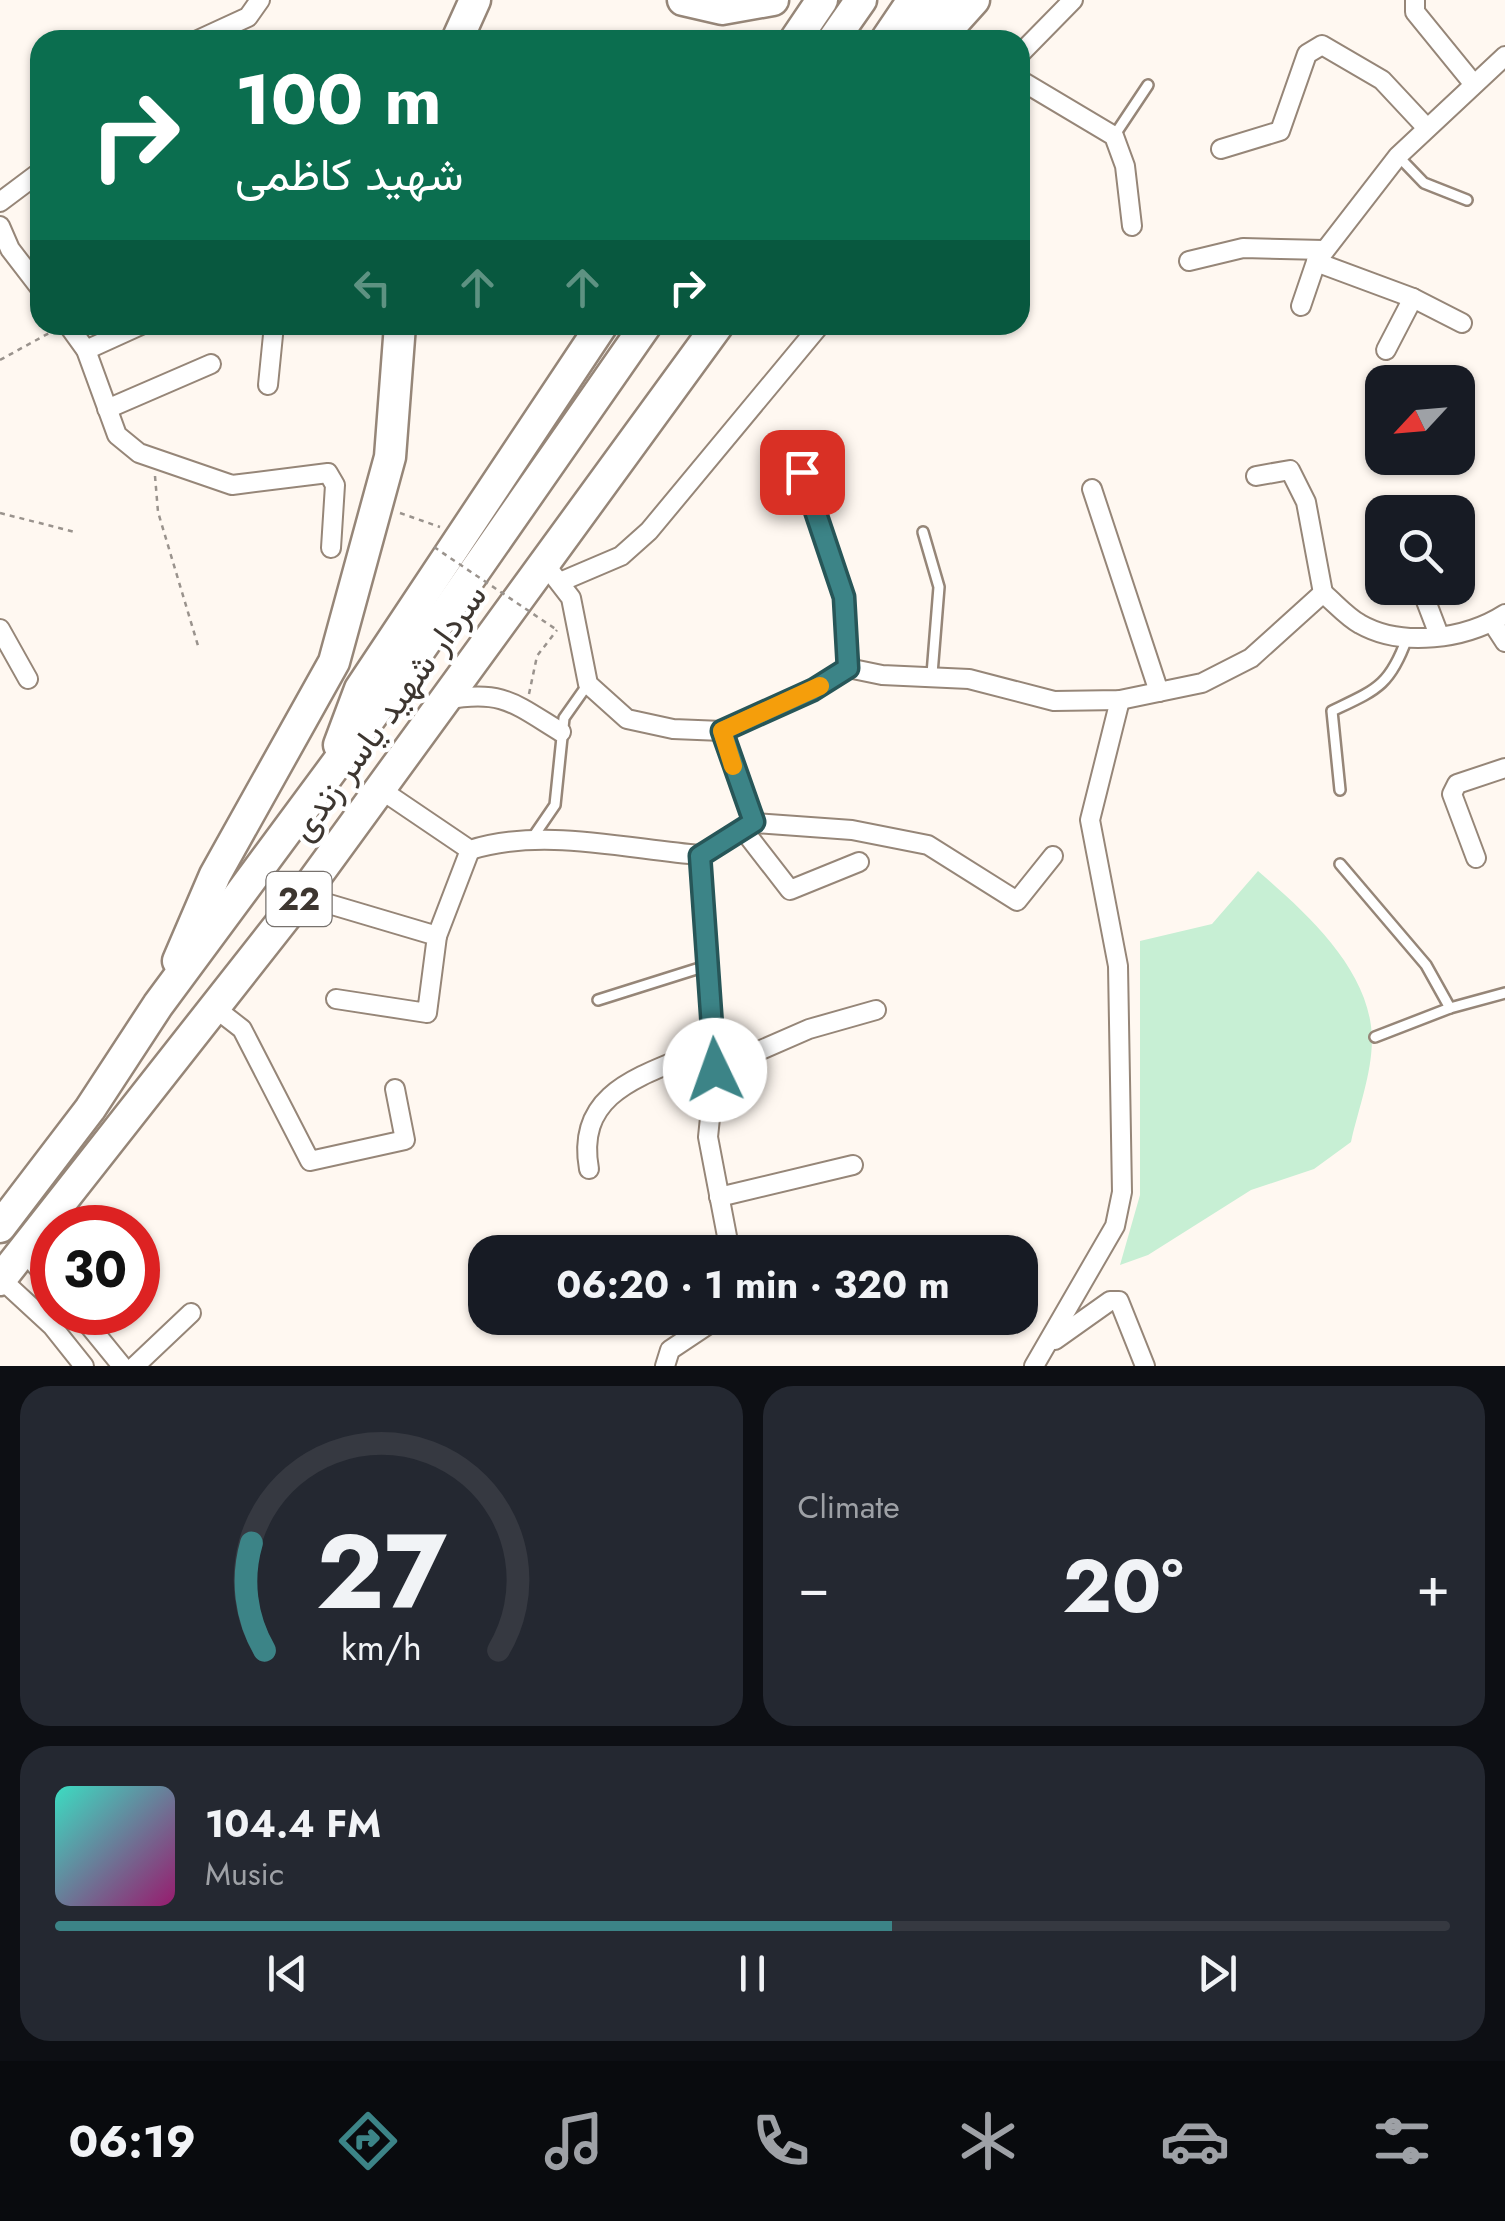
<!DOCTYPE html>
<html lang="en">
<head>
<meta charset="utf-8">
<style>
	:root { --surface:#171b24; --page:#242831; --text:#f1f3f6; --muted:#9ea1a6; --line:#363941; --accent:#3c8487 }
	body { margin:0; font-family:Jost,Vazirmatn,sans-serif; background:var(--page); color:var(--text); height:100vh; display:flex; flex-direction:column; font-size:38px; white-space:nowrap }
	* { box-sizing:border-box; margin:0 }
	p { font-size:32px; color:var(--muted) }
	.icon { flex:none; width:55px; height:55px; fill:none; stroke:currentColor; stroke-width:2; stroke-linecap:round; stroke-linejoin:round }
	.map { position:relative; height:1366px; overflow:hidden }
	.side { display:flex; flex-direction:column; gap:20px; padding:20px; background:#0d0f14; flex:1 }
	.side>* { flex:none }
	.top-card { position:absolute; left:30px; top:30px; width:1000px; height:305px; border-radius:30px; box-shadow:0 2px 8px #0004; background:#0b6e4f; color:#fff; overflow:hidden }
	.needle { width:65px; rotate:244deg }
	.buttons { position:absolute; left:1365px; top:365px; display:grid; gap:20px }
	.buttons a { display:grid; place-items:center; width:110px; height:110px; border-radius:20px; background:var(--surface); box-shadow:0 2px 8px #0004; font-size:50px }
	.speed { position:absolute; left:30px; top:1205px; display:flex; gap:20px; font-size:50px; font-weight:700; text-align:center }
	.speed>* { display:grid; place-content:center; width:130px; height:130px; border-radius:50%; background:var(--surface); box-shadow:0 2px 8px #0004; line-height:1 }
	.speed .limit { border:15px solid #d22; background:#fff; color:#111 }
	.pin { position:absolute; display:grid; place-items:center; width:85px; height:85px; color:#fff; margin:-42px; border-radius:20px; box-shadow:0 5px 15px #0006 }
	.me { position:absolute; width:110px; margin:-55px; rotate:357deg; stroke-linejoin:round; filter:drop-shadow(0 0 8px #0008) }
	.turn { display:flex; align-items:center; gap:35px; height:210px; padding:0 40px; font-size:45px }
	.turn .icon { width:130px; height:130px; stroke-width:2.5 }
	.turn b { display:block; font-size:70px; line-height:85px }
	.lanes { display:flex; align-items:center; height:95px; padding:0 40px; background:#0003; justify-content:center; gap:50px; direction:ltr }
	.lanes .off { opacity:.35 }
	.big { font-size:75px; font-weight:700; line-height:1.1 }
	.side .card { flex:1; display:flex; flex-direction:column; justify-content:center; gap:15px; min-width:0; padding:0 35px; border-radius:30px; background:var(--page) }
	.side .dial { align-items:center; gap:0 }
	.dial svg { height:260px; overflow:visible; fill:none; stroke:var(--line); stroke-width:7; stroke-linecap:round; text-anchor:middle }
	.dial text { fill:var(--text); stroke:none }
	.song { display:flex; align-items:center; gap:30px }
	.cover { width:120px; height:120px; border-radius:15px; background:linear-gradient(135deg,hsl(170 70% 55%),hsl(320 70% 35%)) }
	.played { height:10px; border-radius:5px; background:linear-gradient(90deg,var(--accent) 60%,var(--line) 60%) }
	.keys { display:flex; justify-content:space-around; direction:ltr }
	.heat { display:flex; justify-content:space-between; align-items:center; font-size:55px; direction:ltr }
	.side .tiles { flex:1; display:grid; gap:20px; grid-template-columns:1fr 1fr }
	.card:last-child { grid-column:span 2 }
	.trip { position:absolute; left:468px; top:1235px; width:570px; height:100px; border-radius:30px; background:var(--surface); box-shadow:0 2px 8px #0004; font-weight:700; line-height:100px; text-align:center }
	.tab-bar { display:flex; height:160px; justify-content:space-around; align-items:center; background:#090b0e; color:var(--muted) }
	.tab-bar .icon { width:70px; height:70px }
	.tab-bar .active { color:var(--accent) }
	.tab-bar b { font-size:45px; color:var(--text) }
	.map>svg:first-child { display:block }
	.green { fill:#c7efd4 }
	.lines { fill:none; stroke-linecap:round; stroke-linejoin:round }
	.lane-casing { stroke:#968678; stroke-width:14 }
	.street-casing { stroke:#968678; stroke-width:22 }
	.highway-casing { stroke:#968678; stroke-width:35 }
	.path { stroke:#9a938d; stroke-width:2.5; stroke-dasharray:5 5; stroke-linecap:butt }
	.lane { stroke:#fff; stroke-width:9 }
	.street { stroke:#fff; stroke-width:18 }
	.highway { stroke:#fff; stroke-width:30 }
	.path-bridge { stroke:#9a938d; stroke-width:2.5; stroke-dasharray:5 5; stroke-linecap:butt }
	.route-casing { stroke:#275658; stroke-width:25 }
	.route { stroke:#3c8487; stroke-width:18 }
	.slow { stroke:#f59e0b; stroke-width:18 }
	.labels { text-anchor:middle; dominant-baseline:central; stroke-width:9; stroke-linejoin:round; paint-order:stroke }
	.shield { fill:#fff; stroke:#77726e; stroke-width:2.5 }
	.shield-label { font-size:32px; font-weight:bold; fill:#3d3630 }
	.street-label { font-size:35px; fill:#3d3630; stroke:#fff }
</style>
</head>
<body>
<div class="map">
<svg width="1505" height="1366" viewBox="0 0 1505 1366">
	<rect width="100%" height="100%" fill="#fff8f1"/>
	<path class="green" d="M1258,871C1303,910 1363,963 1371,1026C1376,1063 1359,1106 1351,1142L1314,1169L1251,1190L1148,1255L1120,1265L1140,1195V941L1212,924Z"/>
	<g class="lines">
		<defs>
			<g id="lane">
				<polyline points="1114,136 1148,85"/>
				<polyline points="1398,156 1424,183 1467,200"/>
				<polyline points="923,532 939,587 932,674"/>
				<path d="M1340,790L1332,711C1376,690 1390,686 1407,638"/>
				<polyline points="531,840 555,805 564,718 588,684"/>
				<polyline points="1340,864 1426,965 1450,1008"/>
				<polyline points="598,1000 706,966"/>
				<polyline points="1375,1037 1450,1008 1505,993"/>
			</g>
			<g id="street">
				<polyline points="1415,0 1415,12 1472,82"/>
				<polyline points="198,40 248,17 260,0"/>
				<polyline points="1020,54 1073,0"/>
				<polyline points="1020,80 1114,136 1125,166 1132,226"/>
				<polyline points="1221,149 1280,131 1307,54 1322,45 1382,80 1425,126"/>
				<polyline points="0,202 40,172"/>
				<polyline points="0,226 10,249 40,288"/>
				<polyline points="1189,261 1243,248 1324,250"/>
				<polyline points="1316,262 1413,298 1462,323"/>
				<polyline points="1301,306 1316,262 1398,156 1505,56"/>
				<polyline points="68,325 86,350 117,435 139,453 232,485 328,473 335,485 331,548"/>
				<polyline points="86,350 141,325"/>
				<polyline points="1386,350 1413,298"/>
				<polyline points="268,385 274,325"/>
				<polyline points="107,409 211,364"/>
				<polyline points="801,472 844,597 848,668"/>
				<polyline points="1256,476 1290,470 1306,502 1323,593"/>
				<polyline points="1092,489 1159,692"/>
				<path d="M544,563L571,598L588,684L627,719L673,729L722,731L813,690L848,668L882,675L969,679L1054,701L1120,700L1202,683L1251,658L1323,593C1335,603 1347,617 1360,624C1402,648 1466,639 1505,614"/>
				<polyline points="560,582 621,556 649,531 820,325"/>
				<polyline points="1421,588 1439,635"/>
				<polyline points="1492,622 1505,642"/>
				<polyline points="0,629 28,679"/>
				<path d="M446,700C502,689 515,704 561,732"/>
				<path d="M377,787L470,850C541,827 627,849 700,855L715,1070L708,1137L730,1252"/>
				<polyline points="754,823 852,830 928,845 1017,901 1053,856"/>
				<polyline points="745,832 790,890 859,862"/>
				<polyline points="700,855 754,823 722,731"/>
				<polyline points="1476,858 1452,794 1457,784 1505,768"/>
				<polyline points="302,896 437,936 427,1013 336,999"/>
				<polyline points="437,936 470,850"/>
				<polyline points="215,1008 242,1029 310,1161 405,1140 395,1089"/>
				<polyline points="715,1070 809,1029 876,1010"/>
				<path d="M589,1169C574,1086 652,1074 714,1045"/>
				<polyline points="719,1197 853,1165"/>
				<polyline points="24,1251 52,1284"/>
				<polyline points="1,1279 52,1326 84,1366"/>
				<polyline points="78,1312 122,1366"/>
				<polyline points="1055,1340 1110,1301 1119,1301 1145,1366"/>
				<polyline points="135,1366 191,1313"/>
				<polyline points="665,1366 670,1350 718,1318"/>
				<polyline points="1034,1366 1115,1226 1122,1192 1118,966 1090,820 1120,700"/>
			</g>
			<g id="highway">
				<polyline points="683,0 722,9 773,0"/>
				<polyline points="457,40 475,0"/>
				<polyline points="795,40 822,0"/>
				<polyline points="833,40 861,0"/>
				<polyline points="886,40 913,0"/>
				<polyline points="917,40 941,0"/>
				<polyline points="938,40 974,0"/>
				<polyline points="339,745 360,689 602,325"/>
				<polyline points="178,961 215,875 334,662 390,457 400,325"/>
				<polyline points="0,1227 90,1109 158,1005 408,667 646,325"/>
				<polyline points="0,1280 302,896 718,325"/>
			</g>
		</defs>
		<use href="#lane" class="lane-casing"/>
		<use href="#street" class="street-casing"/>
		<use href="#highway" class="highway-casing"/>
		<g class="path">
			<polyline points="0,360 51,332"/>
			<polyline points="155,476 158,512 199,649"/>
			<polyline points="0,513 75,532"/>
			<polyline points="400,513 440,527"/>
			<polyline points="529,694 537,656 557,630"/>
		</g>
		<use href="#lane" class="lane"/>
		<use href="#street" class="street"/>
		<use href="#highway" class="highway"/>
		<polyline class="path-bridge" points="434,547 557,630"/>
	</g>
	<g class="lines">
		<defs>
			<polyline id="route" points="715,1070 700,856 754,822 722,731 813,690 848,668 844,597 802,472"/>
		</defs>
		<use href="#route" class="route-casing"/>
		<use href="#route" class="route"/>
		<polyline class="slow" points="733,766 722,731 820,686"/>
	</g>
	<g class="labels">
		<rect class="shield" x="266.5" y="872" width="65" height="54" rx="8"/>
		<g class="shield-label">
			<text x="299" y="899">22</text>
		</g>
		<g class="street-label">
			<text transform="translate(388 712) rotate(-54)">سردار شهید یاسر زندی</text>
		</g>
	</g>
</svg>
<div class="buttons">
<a><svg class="needle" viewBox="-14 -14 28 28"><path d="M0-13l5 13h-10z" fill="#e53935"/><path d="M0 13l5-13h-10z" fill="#9ea1a6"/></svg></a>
<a><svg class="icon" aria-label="search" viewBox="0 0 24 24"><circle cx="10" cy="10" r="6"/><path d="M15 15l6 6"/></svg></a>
</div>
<div class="speed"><div class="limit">30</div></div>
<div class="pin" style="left:802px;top:472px;background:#d93025"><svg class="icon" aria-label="arrive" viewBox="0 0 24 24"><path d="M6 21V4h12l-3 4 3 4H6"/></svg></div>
<svg class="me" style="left:715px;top:1070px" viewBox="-20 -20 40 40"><circle r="19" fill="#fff"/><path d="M0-13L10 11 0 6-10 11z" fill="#3c8487"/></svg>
<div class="trip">06:20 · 1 min · 320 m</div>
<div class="top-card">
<div class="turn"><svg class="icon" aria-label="right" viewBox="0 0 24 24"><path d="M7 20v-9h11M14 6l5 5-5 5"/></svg><div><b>100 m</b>شهید کاظمی</div></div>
<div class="lanes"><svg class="icon off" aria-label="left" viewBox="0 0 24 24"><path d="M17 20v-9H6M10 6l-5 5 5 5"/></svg><svg class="icon off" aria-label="ahead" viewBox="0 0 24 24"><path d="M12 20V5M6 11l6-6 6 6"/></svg><svg class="icon off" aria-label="ahead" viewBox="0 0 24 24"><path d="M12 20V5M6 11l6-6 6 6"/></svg><svg class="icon" aria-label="right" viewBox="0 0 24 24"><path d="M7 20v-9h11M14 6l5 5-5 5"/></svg></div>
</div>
</div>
<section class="side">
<div class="tiles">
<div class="card dial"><svg viewBox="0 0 100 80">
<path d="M14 69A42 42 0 1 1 86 69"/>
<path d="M14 69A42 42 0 0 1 10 36" stroke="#3c8487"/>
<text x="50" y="56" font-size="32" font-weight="700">27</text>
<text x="50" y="72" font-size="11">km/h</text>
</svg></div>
<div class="card"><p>Climate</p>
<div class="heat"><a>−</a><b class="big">20°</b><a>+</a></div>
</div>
<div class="card">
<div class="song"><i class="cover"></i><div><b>104.4 FM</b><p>Music</p></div></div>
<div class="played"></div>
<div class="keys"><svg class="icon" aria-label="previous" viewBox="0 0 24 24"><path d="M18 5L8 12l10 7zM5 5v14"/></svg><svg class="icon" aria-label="pause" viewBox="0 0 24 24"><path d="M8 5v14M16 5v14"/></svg><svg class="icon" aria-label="next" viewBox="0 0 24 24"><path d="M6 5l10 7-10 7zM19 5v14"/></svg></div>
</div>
</div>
</section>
<nav class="tab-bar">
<b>06:19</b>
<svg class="icon active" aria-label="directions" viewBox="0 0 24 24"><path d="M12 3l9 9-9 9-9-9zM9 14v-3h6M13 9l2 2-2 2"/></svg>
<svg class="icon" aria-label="music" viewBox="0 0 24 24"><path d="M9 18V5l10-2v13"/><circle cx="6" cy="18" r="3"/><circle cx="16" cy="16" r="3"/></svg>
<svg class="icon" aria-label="phone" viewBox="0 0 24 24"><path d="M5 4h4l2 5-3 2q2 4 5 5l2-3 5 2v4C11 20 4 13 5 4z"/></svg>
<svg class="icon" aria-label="climate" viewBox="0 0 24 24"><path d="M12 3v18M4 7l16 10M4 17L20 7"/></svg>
<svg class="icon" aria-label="car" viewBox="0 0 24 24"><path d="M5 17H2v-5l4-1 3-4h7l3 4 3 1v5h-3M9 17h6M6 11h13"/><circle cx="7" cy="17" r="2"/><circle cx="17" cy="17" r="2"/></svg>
<svg class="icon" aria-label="filters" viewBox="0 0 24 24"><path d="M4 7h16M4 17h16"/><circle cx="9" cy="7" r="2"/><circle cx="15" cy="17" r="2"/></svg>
</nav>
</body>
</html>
